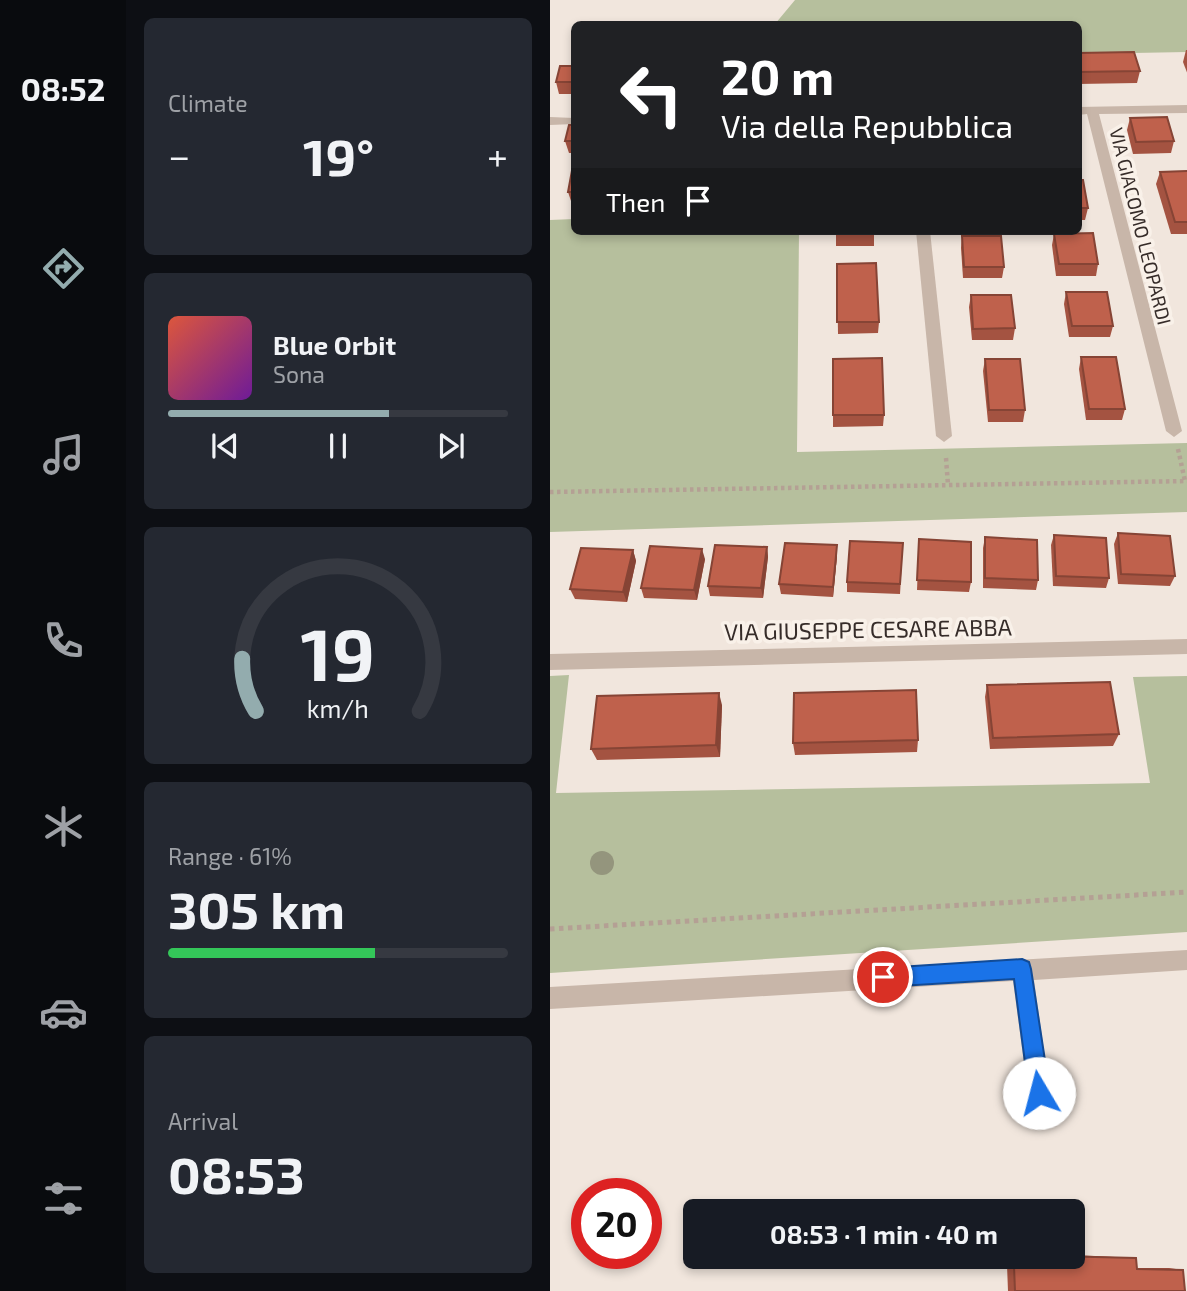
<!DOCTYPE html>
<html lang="en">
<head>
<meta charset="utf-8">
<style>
	:root { --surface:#171b24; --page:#242831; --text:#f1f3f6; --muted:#9ea1a6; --line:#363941; --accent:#93acae }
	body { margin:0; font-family:"Exo 2",sans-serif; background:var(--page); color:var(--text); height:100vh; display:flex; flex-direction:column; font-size:26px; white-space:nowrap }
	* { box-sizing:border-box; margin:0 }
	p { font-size:23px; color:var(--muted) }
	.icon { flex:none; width:38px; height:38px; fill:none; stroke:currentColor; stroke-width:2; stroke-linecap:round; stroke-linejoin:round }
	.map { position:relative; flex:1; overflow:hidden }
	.side { display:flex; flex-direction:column; gap:18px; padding:18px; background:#0d0f14; width:424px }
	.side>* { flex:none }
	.banner { position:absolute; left:21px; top:21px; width:511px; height:214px; border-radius:10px; box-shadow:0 4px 10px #0003; background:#202124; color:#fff; overflow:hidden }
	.speed { position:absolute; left:21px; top:1178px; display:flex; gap:14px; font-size:35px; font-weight:700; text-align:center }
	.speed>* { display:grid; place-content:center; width:91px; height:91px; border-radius:50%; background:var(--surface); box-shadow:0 4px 10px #0003; line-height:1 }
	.speed .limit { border:10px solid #d22; background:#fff; color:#111 }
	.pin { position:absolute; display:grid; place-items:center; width:60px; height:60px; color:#fff; margin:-30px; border:4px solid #fff; border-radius:50%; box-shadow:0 2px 7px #0007 }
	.me { position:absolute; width:77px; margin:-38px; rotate:352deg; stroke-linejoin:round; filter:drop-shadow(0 0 5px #0008) }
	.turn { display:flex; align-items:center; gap:24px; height:147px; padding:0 35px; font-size:32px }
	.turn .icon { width:91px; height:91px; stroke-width:2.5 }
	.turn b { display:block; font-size:49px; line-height:60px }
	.then { display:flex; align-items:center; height:66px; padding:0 35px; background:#0003; gap:14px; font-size:26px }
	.big { font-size:52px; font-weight:700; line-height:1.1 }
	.side .widget { flex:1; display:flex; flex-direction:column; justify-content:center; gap:10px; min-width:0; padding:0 24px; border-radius:10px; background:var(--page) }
	.side .dial { align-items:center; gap:0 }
	.dial svg { height:182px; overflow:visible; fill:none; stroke:var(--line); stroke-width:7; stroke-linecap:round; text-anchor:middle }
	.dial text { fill:var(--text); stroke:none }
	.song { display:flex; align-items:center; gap:21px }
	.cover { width:84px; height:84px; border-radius:10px; background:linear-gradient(135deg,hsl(10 70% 55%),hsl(280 70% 35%)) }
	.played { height:7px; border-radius:4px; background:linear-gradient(90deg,var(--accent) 65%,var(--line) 65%) }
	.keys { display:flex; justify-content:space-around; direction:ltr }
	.heat { display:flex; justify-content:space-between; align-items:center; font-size:38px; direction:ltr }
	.charge { height:10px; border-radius:5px; background:linear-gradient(90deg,#34c759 61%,var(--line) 0) }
	.trip { position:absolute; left:133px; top:1199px; width:402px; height:70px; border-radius:10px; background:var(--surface); box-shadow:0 4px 10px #0003; font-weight:700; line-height:70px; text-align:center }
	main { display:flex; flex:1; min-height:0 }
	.menu { display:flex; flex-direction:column; width:126px; justify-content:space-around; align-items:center; background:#090b0e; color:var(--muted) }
	.menu .icon { width:49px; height:49px }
	.menu .current { color:var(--accent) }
	.menu b { font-size:32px; color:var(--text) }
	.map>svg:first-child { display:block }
	.green { fill:#b6bf9d }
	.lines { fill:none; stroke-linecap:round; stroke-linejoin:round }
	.path-far1 { stroke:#b4a094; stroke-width:4.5; stroke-dasharray:3.5 3.5; stroke-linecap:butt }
	.path { stroke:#b4a094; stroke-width:5; stroke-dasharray:4.5 4.5; stroke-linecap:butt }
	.minor { fill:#c8b6a9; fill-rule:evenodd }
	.tree { fill:#94957d }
	.wall { fill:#a45341 }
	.shaded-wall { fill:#864435 }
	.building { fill:#bf614c; stroke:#864435; stroke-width:2 }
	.route { fill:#1a73e8; stroke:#114b97; stroke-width:2 }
	.labels { text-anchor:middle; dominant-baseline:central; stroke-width:7; stroke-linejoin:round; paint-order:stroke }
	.far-street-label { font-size:19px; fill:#362c29; stroke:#f9f1e9 }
	.street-label { font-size:23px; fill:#362c29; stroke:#f9f1e9 }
</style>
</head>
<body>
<main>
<nav class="menu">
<b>08:52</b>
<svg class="icon current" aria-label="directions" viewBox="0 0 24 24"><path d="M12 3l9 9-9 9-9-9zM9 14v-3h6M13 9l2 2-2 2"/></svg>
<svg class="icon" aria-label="music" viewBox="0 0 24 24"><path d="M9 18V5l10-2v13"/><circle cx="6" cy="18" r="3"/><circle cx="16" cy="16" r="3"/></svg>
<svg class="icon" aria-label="phone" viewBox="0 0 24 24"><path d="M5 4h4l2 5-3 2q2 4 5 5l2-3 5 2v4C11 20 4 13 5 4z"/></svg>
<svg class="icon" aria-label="climate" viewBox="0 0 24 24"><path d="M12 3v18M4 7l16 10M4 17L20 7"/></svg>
<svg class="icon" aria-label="car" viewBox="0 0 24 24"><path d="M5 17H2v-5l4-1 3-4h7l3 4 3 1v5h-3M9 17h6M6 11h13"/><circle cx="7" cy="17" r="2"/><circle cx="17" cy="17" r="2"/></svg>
<svg class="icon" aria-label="filters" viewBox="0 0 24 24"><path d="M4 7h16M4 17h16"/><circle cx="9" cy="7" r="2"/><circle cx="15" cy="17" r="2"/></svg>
</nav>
<section class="side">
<div class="widget"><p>Climate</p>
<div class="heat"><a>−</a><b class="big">19°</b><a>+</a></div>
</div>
<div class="widget">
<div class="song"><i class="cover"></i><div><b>Blue Orbit</b><p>Sona</p></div></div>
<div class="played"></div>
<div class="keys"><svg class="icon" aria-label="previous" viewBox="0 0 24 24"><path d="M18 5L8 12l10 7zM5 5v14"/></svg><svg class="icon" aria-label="pause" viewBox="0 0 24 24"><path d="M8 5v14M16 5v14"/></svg><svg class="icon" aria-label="next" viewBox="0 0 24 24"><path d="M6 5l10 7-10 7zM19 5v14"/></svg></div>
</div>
<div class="widget dial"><svg viewBox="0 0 100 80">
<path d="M14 69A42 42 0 1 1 86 69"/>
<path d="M14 69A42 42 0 0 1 8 46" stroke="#93acae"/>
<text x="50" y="56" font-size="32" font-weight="700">19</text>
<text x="50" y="72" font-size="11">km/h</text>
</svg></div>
<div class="widget"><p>Range · 61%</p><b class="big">305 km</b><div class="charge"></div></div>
<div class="widget"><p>Arrival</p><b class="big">08:53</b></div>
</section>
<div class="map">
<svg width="638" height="1291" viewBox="0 0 638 1291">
	<rect width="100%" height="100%" fill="#f1e6dd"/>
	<g class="green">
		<polygon points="245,0 637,0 637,52 529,54 528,24 225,24"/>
		<polygon points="24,219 24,231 249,231 247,452 637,443 637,512 0,532 0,220"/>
		<polygon points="19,675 6,793 600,783 583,677 637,676 637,932 0,973 0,676"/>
	</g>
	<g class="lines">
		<g class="path-far1">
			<polyline points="628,449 635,481"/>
			<polyline points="396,458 398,485"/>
			<polyline points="0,492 638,481"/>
		</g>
		<polyline class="path" points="0,929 638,892"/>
		<g class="minor">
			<polygon points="638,105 638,113 549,114 632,431 624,437 616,431 537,114 528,115 528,107"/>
			<polygon points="0,117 24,118 24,124 0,125"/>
			<polygon points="366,231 380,231 402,436 394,442 386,436"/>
			<polygon points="638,639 638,654 0,670 0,654"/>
			<polygon points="638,950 638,970 484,980 500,1093 497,1101 489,1104 481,1101 478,1093 463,981 0,1009 0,987"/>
		</g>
	</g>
	<circle class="tree" cx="52" cy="863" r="12"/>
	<g class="wall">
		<polygon points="636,50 638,50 638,75 633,62"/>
		<polygon points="528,53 590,71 587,83 528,84"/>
		<polygon points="24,66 24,94 9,94 6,82"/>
		<polygon points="580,118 624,141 621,153 583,154 577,130"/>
		<polygon points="24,125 24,153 19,153 15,141"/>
		<polygon points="24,165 24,204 22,204 18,192"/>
		<polygon points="638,171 638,234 621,234 606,184 610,172"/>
		<polygon points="528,180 538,208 535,220 528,220"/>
		<rect x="286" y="231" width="38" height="15"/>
		<polygon points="504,234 548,264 546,276 506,276 502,245"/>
		<polygon points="412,236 454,267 452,278 413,278 411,248"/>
		<polygon points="287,264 329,322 328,333 288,334"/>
		<polygon points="516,292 563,326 560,337 519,337 514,304"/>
		<polygon points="421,295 465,328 463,340 422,340 419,307"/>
		<polygon points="531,357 575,409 572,420 536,420 529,369"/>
		<polygon points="435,359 475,410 473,422 438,422 433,371"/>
		<polygon points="283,415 334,415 333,426 283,427"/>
		<polygon points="568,533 625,576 620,586 568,584 564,544"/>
		<polygon points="504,535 559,578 556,588 503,586 501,545"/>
		<polygon points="435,537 488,580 486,590 433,588 433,548"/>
		<polygon points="369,539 421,582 419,592 367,590"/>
		<polygon points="353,543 350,594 297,592 297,582"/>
		<polygon points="217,547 218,557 213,598 160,596 158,586"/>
		<polygon points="83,550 86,561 77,602 25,599 20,589"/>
		<polygon points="287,556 283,597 231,594 229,584"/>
		<polygon points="155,559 147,600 94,598 91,588"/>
		<polygon points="437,685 569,734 563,746 440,749 435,697"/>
		<polygon points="172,705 170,757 47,760 41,749"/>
		<polygon points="368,740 367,752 245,755 243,743"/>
		<polygon points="523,1255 586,1258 587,1268 619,1268 633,1270 635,1291 458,1291 457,1265 497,1265 497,1256 523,1256"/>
	</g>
	<g class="shaded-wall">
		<polygon points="287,545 287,556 283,597 283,587"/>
		<polygon points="217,547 218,557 213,598 211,588"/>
		<polygon points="152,549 155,559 147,600 144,590"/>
		<polygon points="83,550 86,561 77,602 73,592"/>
		<polygon points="169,693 172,705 170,757 166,745"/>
	</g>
	<g class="building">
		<polygon points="584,52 590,71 528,72 528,53"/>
		<polygon points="10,66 24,66 24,82 6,82"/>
		<polygon points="617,117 624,141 586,142 580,118"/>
		<polygon points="19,125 24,125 24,141 15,141"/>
		<polygon points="23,165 24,165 24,192 18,192"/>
		<polygon points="638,171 638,222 625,222 610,172"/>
		<polygon points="528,180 533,180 538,208 528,208"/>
		<rect x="286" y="231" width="38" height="3"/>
		<polygon points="543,233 548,264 509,264 504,234"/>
		<polygon points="412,236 451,236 454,267 414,267"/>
		<polygon points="326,263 329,322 287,322 287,264"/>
		<polygon points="516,292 557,292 563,326 522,326"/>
		<polygon points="421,295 461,295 465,328 423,329"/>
		<polygon points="531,357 566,357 575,409 539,409"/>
		<polygon points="332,358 334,415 283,415 283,359"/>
		<polygon points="435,359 470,359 475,410 439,410"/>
		<polygon points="568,533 620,536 625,576 571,574"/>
		<polygon points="504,535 556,538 559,578 506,576"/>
		<polygon points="435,537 487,540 488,580 435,578"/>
		<polygon points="369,539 421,542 421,582 367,580"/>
		<polygon points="300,541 353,543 350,584 297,582"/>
		<polygon points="235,543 287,545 283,587 229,584"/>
		<polygon points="165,545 217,547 211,588 158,586"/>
		<polygon points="100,546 152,549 144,590 91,588"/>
		<polygon points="31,548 83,550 73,592 20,589"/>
		<polygon points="560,682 569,734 443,738 437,685"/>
		<polygon points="366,690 368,740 243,743 244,693"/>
		<polygon points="169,693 166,745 41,749 47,696"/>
		<polygon points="504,1256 586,1258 587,1269 633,1270 635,1291 465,1291 464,1266 505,1267"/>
	</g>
	<polygon class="route" points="472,959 479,962 481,969 500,1093 497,1100 489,1103 482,1100 479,1093 464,979 333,987 326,984 323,977 326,970 333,968"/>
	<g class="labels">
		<g class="far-street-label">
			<text transform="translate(591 226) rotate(76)">VIA GIACOMO LEOPARDI</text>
		</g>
		<g class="street-label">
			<text transform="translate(318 629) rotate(-1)">VIA GIUSEPPE CESARE ABBA</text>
		</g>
	</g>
</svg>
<div class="speed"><div class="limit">20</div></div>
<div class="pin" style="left:333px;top:977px;background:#d93025"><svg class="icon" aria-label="arrive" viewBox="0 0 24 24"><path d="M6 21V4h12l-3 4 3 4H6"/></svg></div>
<svg class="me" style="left:489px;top:1093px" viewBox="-20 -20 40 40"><circle r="19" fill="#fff"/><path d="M0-13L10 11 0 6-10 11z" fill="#1a73e8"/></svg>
<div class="trip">08:53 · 1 min · 40 m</div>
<div class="banner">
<div class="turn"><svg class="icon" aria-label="left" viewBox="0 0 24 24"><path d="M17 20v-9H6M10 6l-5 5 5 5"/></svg><div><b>20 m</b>Via della Repubblica</div></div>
<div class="then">Then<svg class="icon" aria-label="arrive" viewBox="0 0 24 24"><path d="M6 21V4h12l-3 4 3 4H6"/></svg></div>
</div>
</div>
</main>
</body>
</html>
